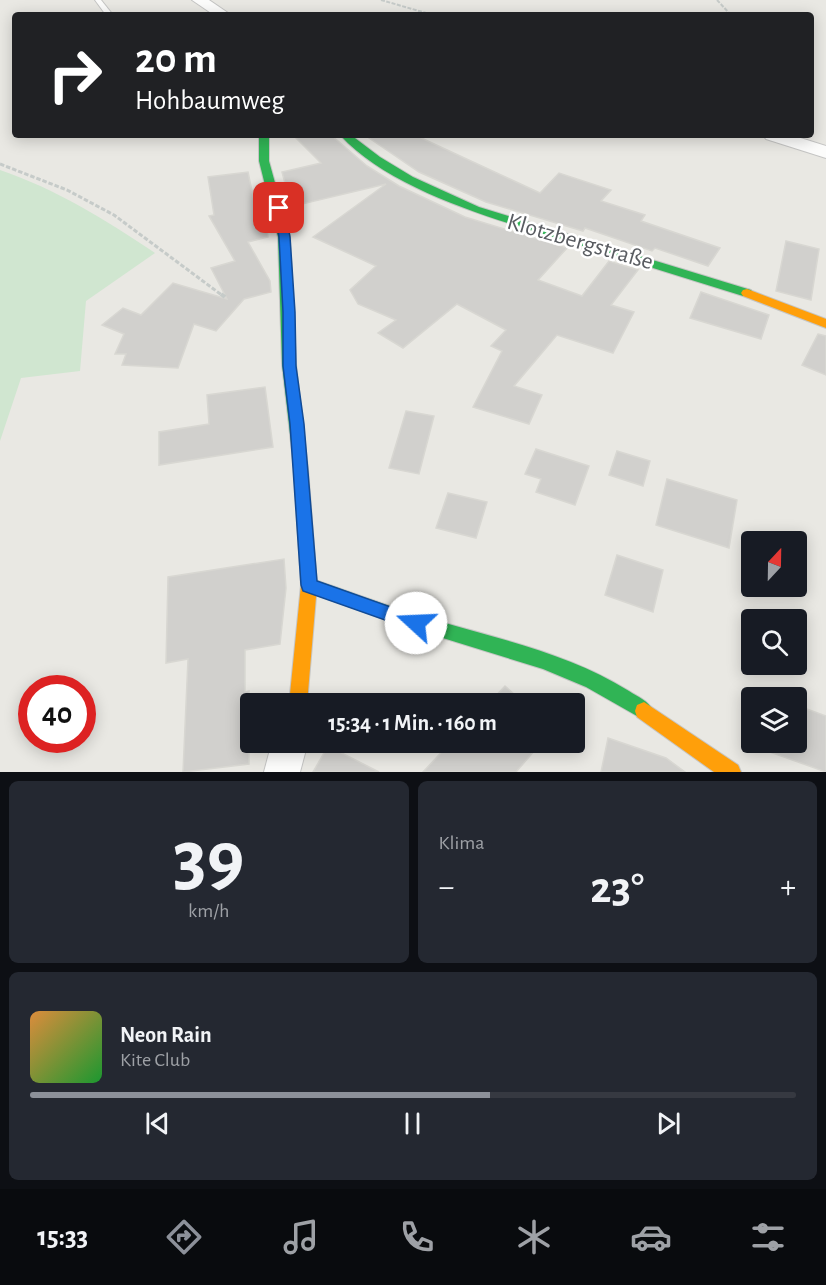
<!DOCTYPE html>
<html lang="de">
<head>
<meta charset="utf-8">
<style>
	:root { --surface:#171b24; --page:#242831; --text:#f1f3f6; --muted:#9ea1a6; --line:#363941; --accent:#8c9099 }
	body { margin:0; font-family:"Alegreya Sans",sans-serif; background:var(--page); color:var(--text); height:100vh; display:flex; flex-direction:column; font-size:22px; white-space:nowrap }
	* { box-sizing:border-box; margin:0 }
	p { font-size:20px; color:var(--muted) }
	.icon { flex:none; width:33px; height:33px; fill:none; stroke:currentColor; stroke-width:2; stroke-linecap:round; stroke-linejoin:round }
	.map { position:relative; height:772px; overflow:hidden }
	.drawer { display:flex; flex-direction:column; gap:9px; padding:9px; background:#0d0f14; flex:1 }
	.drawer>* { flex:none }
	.top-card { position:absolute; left:12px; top:12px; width:802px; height:126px; border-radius:6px; box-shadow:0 3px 15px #0003; background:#202124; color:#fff; overflow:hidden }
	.needle { width:39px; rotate:22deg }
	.buttons { position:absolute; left:741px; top:531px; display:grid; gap:12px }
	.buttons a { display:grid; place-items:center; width:66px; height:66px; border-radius:6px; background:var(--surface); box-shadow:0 3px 15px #0003; font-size:30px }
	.speed { position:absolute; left:18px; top:675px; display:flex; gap:12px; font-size:30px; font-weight:700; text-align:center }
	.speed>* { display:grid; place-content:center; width:78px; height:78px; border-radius:50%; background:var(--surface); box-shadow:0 3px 15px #0003; line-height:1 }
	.speed .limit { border:9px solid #d22; background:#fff; color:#111 }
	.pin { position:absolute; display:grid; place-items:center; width:51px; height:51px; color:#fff; margin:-26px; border-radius:12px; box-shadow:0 3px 9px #0006 }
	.me { position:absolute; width:66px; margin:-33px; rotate:290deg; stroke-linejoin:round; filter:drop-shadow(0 0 4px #0008) }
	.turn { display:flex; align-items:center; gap:21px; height:126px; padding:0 24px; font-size:27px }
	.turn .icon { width:78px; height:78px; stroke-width:2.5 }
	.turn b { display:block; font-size:42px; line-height:51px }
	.big { font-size:45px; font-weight:700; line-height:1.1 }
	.drawer .widget { flex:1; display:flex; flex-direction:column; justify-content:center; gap:9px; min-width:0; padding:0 21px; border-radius:9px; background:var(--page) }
	.drawer .dial { align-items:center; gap:0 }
	.dial b { font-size:78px; line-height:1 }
	.song { display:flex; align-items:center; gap:18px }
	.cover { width:72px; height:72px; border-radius:9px; background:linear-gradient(135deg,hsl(30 70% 55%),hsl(130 70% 35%)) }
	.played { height:6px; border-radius:3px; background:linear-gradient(90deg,var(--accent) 60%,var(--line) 60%) }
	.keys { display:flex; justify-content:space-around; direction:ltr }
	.heat { display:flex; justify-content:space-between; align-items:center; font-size:33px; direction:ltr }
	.drawer .tiles { flex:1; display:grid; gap:9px; grid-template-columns:1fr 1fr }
	.widget:last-child { grid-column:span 2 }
	.trip { position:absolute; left:240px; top:693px; width:345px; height:60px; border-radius:6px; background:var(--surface); box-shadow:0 3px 15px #0003; font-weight:700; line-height:60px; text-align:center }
	.dock { display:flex; height:96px; justify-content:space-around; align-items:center; background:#090b0e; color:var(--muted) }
	.dock .icon { width:42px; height:42px }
	.dock .selected { color:var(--accent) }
	.dock b { font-size:27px; color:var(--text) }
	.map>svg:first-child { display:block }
	.green { fill:#d0e6d0 }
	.building { fill:#d1d0cd; stroke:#d8d7d2; stroke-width:1.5 }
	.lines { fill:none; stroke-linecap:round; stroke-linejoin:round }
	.lane-casing { stroke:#c5c5c4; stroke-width:2 }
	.street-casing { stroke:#c5c5c4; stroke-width:2 }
	.fast-casing { stroke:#c6c6c5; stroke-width:2 }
	.slow-casing { stroke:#c6c6c5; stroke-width:2 }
	.path-far2 { stroke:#c6cbc9; stroke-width:2; stroke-dasharray:4 1.5; stroke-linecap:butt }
	.path-far1 { stroke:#c6cbc9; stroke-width:3; stroke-dasharray:4.5 2; stroke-linecap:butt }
	.path { stroke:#c6cbc9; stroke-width:4; stroke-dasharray:6 3; stroke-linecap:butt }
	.lane { fill:#fcfcfb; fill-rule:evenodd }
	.street { fill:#fcfcfb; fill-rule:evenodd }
	.fast { fill:#30b455; fill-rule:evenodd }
	.slow { fill:#ff9f0a; fill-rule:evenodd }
	.route { fill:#1a73e8; stroke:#114b97; stroke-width:1.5 }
	.labels { text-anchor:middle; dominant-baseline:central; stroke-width:5; stroke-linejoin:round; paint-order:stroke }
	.street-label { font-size:24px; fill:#595c61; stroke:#fff }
</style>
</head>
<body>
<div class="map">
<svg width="826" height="772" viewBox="0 0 826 772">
	<rect width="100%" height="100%" fill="#e9e8e3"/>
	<path class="green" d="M0,170C56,189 106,220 155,253L86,301L80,371L21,378L0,441Z"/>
	<g class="building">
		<polygon points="293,135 331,135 367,166 399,186 465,217 567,248 538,280 582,296 609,261 638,270 611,305 634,312 613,353 557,335 514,386 542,395 529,424 473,407 502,351 491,346 506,330 457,304 403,348 378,333 396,320 358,304 350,290 376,266 313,237 386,184 298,205 286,187 282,172 321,163"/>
		<polygon points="377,135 415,135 540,193 559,173 611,190 601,201 645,215 641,221 720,248 708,266 655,248 652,251 585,228 583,231 486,202 419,172 369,138"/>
		<polygon points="248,172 257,215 267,229 268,237 248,242 270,281 271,292 244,299 216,331 194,324 178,368 122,365 126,354 115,354 124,334 102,325 123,308 141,315 173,283 227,299 211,268 235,261 209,216 214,215 208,177"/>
		<polygon points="786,241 819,249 811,300 776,291"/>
		<polygon points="701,292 769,315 761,339 690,318"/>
		<polygon points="818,334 826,336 826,375 802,365"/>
		<polygon points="265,387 273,447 159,465 159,432 209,424 207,395"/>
		<polygon points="406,411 434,416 419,474 389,468"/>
		<polygon points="536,449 589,466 575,505 536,492 541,479 525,474"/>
		<polygon points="617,451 650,461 643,486 609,475"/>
		<polygon points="667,479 737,500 729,548 656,525"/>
		<polygon points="448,493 487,502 476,538 436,528"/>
		<polygon points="617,555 663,570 653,612 605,595"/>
		<polygon points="284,559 286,588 280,644 245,650 245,692 249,691 249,764 183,772 188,659 166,663 168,577"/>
		<polygon points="505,686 525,704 488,704"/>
		<polygon points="796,705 826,716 826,772 750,745 750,742 796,742"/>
		<polygon points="608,738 666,758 685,772 601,772"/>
		<polygon points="451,742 542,742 516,772 423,772"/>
		<polygon points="328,746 379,772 313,772"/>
	</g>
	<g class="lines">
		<defs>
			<polygon id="lane" points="95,0 101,0 113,15 106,15"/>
			<g id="street">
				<polygon points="192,0 209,0 231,15 214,15"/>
				<polygon points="763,135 791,135 826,146 826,158 766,139"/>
				<polygon points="272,742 308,742 300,772 264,772"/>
			</g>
			<g id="fast">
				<polygon points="259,135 269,135 269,161 290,237 296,364 308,469 306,473 301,475 296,473 294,469 282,364 278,237 259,161"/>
				<path d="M340,135H351L380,157L413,177L479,207L751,290L753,293L751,296H743C686,278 630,261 573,243C501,221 392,192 340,135Z"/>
				<path d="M309,578C345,590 381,604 418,615C489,637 565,651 629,691C638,697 649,701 653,711L651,717L644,720L586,687L543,669L404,626L303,590L301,585L303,580Z"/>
			</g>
			<g id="slow">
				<polygon points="747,289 826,319 826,328 743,296 741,293 743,290"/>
				<polygon points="301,463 306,465 308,469 317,585 307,704 289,704 301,585 294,469 296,465"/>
				<polygon points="644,702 738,765 741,772 714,772 637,717 635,711 637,705"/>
			</g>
		</defs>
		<use href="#lane" class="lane-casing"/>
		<use href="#street" class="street-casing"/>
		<use href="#fast" class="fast-casing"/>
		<use href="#slow" class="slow-casing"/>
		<g class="path-far2">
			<polyline points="381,0 433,15"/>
			<polyline points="717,0 731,15"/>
		</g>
		<polyline class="path-far1" points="0,164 67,190 114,215 223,296"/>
		<polyline class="path" points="221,294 225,297"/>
		<use href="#lane" class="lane"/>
		<use href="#street" class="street"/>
		<use href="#fast" class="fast"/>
		<use href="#slow" class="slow"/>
	</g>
	<polygon class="route" points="279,205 285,208 290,237 295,312 296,366 304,424 317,581 422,618 425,623 422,629 416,631 303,591 301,585 290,424 283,366 283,312 279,237 274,208"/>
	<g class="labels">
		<g class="street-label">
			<text transform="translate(580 242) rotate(16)">Klotzbergstraße</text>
		</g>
	</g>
</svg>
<div class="buttons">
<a><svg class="needle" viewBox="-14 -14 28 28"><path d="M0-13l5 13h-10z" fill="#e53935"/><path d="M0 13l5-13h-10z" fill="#9ea1a6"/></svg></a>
<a><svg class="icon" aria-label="search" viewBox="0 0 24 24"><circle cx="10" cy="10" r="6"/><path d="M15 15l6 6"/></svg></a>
<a><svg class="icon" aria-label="layers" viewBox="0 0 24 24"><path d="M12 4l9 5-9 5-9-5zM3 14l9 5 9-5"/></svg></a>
</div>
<div class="speed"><div class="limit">40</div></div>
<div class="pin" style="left:279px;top:208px;background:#d93025"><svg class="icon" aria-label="arrive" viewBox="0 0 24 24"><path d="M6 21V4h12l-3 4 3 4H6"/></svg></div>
<svg class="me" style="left:416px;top:623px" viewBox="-20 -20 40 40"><circle r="19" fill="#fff"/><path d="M0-13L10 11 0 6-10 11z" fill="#1a73e8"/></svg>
<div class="trip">15:34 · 1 Min. · 160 m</div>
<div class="top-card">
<div class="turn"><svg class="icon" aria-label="right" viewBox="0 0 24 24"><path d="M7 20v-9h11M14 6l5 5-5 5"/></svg><div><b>20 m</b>Hohbaumweg</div></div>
</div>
</div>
<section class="drawer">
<div class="tiles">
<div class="widget dial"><b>39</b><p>km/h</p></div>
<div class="widget"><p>Klima</p>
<div class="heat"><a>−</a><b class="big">23°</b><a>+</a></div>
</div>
<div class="widget">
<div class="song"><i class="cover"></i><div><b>Neon Rain</b><p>Kite Club</p></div></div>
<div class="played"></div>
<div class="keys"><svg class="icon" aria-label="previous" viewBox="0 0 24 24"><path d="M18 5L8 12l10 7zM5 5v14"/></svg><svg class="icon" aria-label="pause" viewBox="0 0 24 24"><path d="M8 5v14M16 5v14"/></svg><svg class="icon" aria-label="next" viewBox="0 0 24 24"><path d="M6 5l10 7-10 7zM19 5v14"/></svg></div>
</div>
</div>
</section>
<nav class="dock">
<b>15:33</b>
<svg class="icon selected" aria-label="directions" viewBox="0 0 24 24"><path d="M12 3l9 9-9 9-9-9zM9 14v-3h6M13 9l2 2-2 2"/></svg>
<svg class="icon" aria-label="music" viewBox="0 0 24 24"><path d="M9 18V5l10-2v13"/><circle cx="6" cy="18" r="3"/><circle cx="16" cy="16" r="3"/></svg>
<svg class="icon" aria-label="phone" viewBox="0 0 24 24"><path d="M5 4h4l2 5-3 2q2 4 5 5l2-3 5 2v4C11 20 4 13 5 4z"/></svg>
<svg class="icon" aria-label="climate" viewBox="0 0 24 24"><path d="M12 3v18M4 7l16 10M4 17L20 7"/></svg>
<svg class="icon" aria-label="car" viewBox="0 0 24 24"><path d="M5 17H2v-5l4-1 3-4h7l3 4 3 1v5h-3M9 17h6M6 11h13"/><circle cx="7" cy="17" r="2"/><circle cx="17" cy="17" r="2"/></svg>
<svg class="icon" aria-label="filters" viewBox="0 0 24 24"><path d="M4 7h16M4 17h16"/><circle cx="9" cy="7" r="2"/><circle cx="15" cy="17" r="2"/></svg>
</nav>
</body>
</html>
